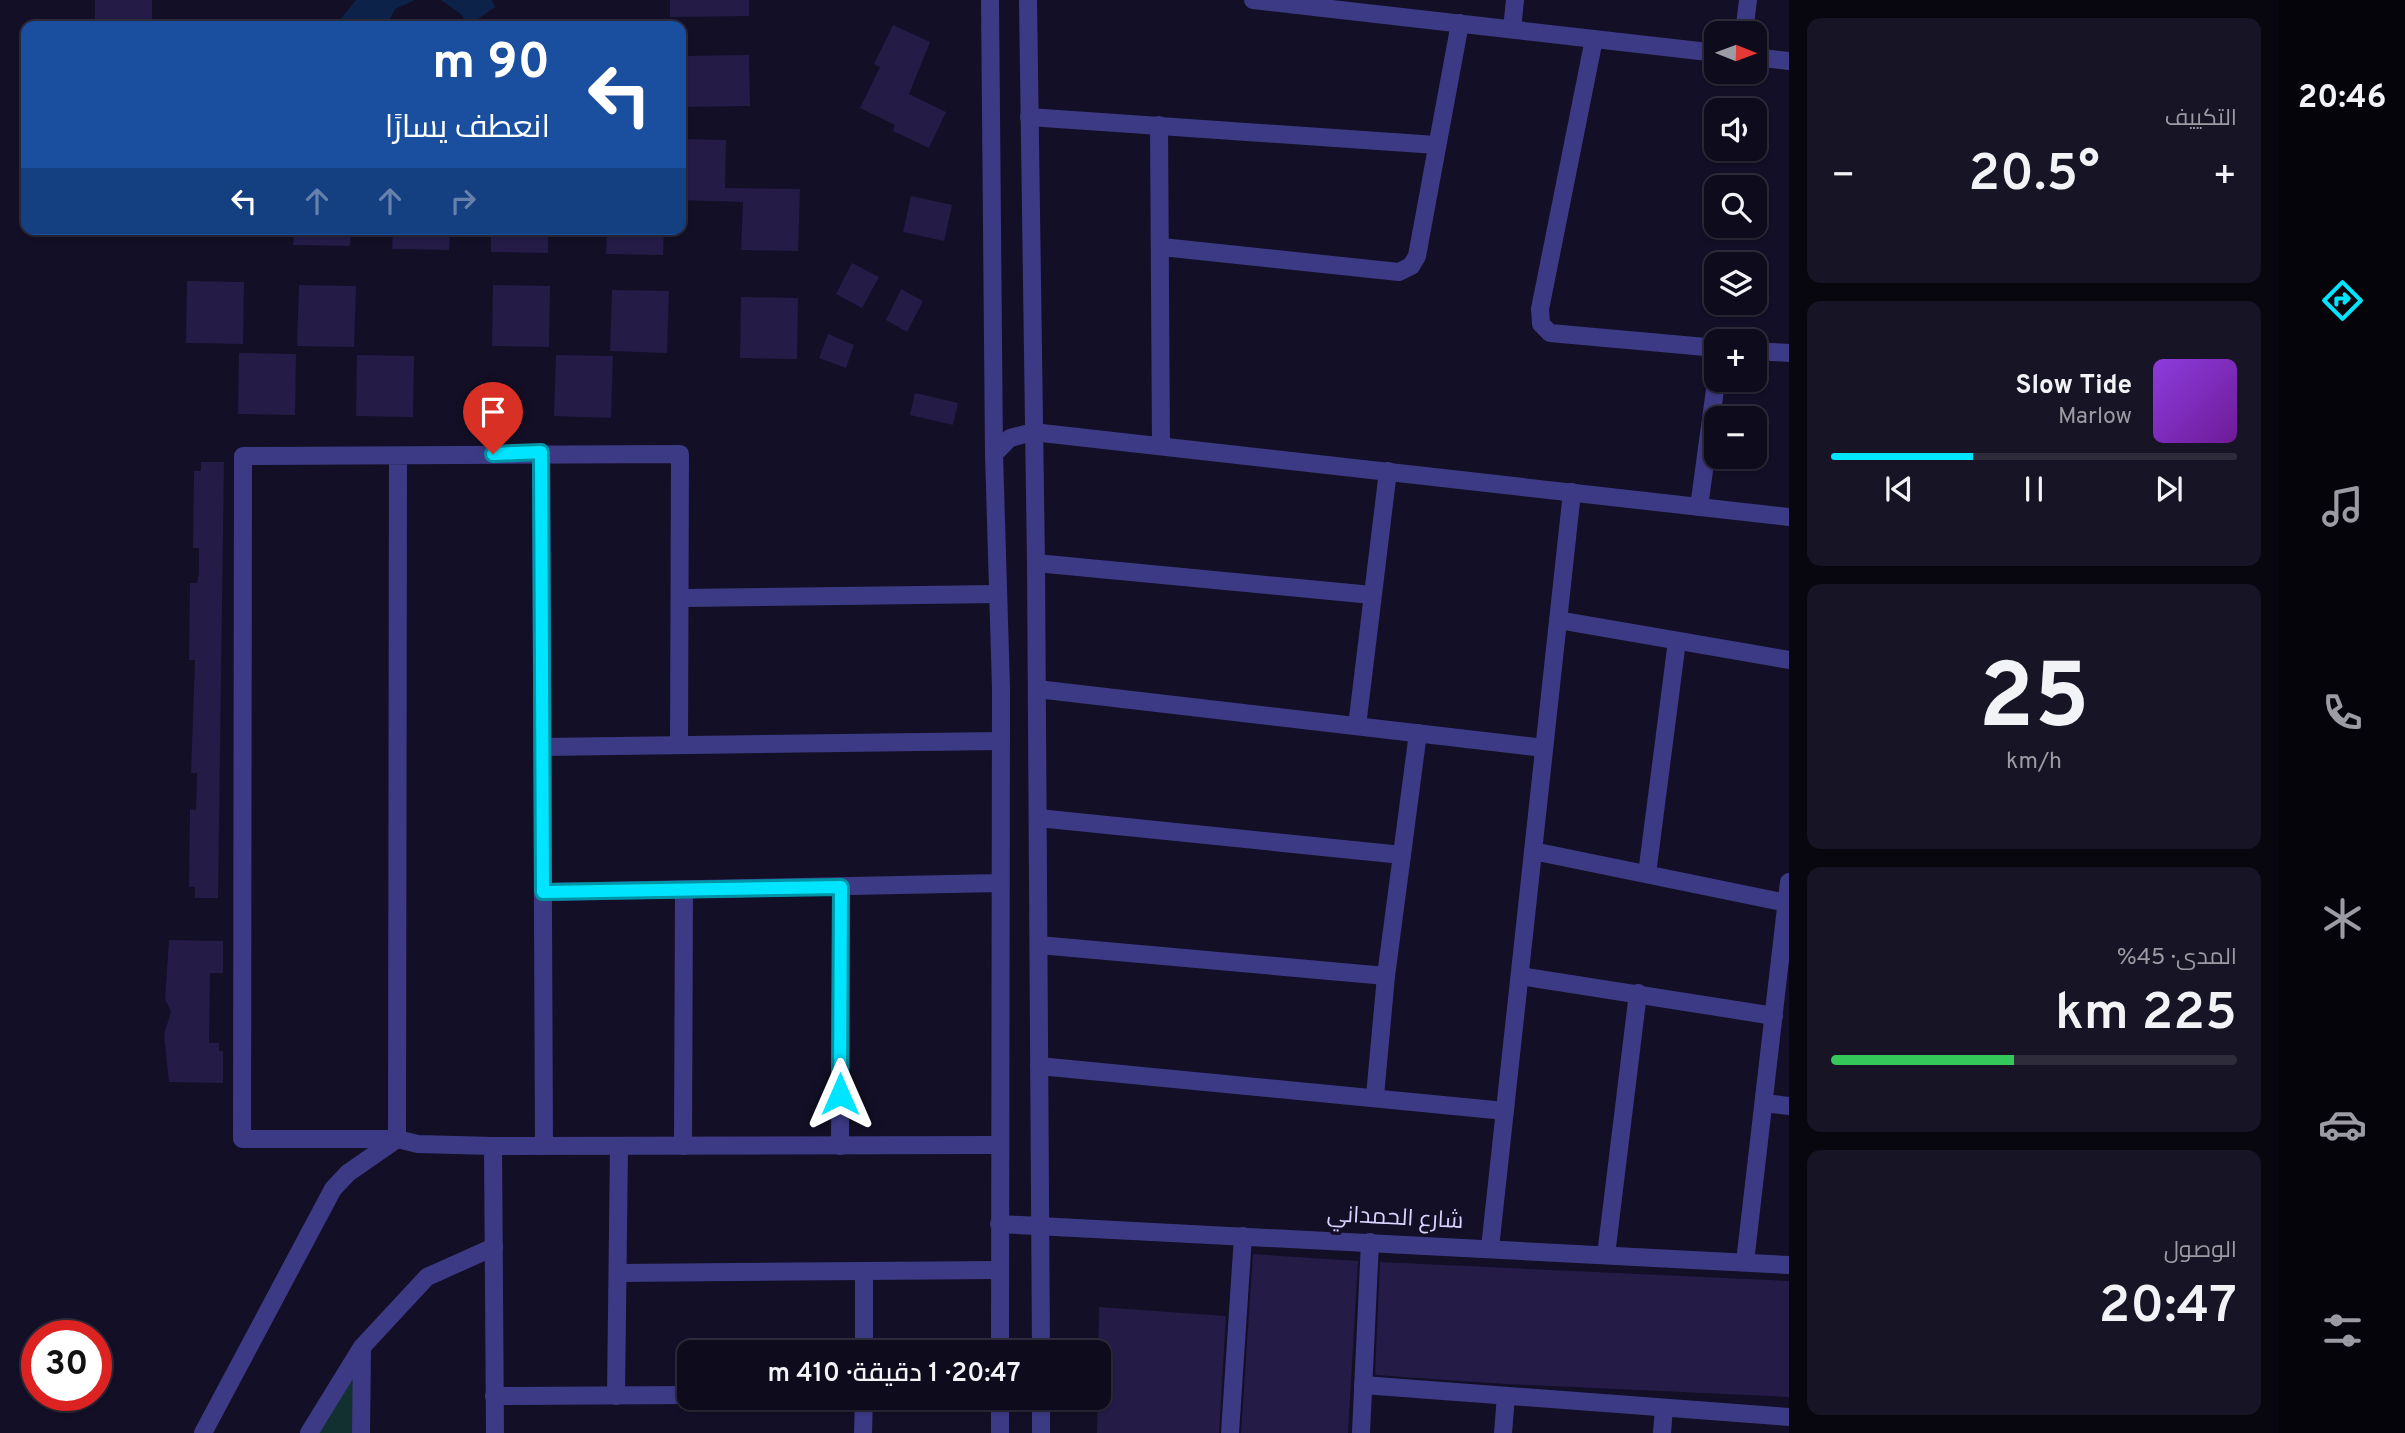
<!DOCTYPE html>
<html lang="ar">
<head>
<meta charset="utf-8">
<style>
	:root { --surface:#0e0b1c; --page:#171425; --text:#f1f3f6; --muted:#9b9ba3; --line:#2e2b3b; --accent:#00e5ff }
	body { margin:0; font-family:Overpass,Cairo,sans-serif; background:var(--page); color:var(--text); direction:rtl; height:100vh; display:flex; flex-direction:column; font-size:26px; white-space:nowrap }
	* { box-sizing:border-box; margin:0 }
	p { font-size:23px; color:var(--muted) }
	.icon { flex:none; width:38px; height:38px; fill:none; stroke:currentColor; stroke-width:2; stroke-linecap:round; stroke-linejoin:round }
	.map { position:relative; flex:1; overflow:hidden; direction:ltr }
	.panel { display:flex; flex-direction:column; gap:18px; padding:18px; background:#08060f; width:490px }
	.panel>* { flex:none }
	.guide { position:absolute; left:21px; top:21px; width:665px; height:214px; border-radius:14px; box-shadow:0 2px 5px #0004,0 0 0 2px var(--line); direction:rtl; background:#1a4fa0; color:#fff; overflow:hidden }
	.needle { width:46px; rotate:91deg }
	.buttons { position:absolute; left:1704px; top:21px; display:grid; gap:14px }
	.buttons a { display:grid; place-items:center; width:63px; height:63px; border-radius:14px; background:var(--surface); box-shadow:0 2px 5px #0004,0 0 0 2px var(--line); font-size:35px }
	.speed { position:absolute; left:21px; top:1320px; display:flex; gap:14px; font-size:35px; font-weight:700; text-align:center }
	.speed>* { display:grid; place-content:center; width:91px; height:91px; border-radius:50%; background:var(--surface); box-shadow:0 2px 5px #0004,0 0 0 2px var(--line); line-height:1 }
	.speed .limit { border:10px solid #d22; background:#fff; color:#111 }
	.pin { position:absolute; display:grid; place-items:center; width:60px; height:60px; color:#fff; margin:-72px -30px; border-radius:50% 50% 50% 0; rotate:-45deg; box-shadow:0 0 7px #0007 }
	.pin .icon { rotate:45deg }
	.me { position:absolute; width:77px; margin:-38px; rotate:0deg; stroke-linejoin:round; filter:drop-shadow(0 0 5px #0008) }
	.turn { display:flex; align-items:center; gap:24px; height:147px; padding:0 21px; font-size:32px }
	.turn .icon { width:91px; height:91px; stroke-width:2.5 }
	.turn b { display:block; font-size:49px; line-height:60px }
	.lanes { display:flex; align-items:center; height:66px; padding:0 21px; background:#0003; justify-content:center; gap:35px; direction:ltr }
	.lanes .off { opacity:.35 }
	.big { font-size:52px; font-weight:600; line-height:1.1 }
	.panel .card { flex:1; display:flex; flex-direction:column; justify-content:center; gap:10px; min-width:0; padding:0 24px; border-radius:14px; background:var(--page) }
	.panel .dial { align-items:center; gap:0 }
	.dial b { font-size:91px; line-height:1 }
	.song { display:flex; align-items:center; gap:21px }
	.cover { width:84px; height:84px; border-radius:10px; background:linear-gradient(135deg,hsl(270 70% 55%),hsl(280 70% 35%)) }
	.played { height:7px; border-radius:4px; background:linear-gradient(90deg,var(--accent) 35%,var(--line) 35%) }
	.keys { display:flex; justify-content:space-around; direction:ltr }
	.heat { display:flex; justify-content:space-between; align-items:center; font-size:38px; direction:ltr }
	.charge { height:10px; border-radius:5px; background:linear-gradient(90deg,#34c759 45%,var(--line) 0) }
	.trip { position:absolute; left:677px; top:1340px; width:434px; height:70px; border-radius:14px; background:var(--surface); box-shadow:0 2px 5px #0004,0 0 0 2px var(--line); font-weight:600; line-height:70px; text-align:center; direction:rtl }
	main { display:flex; flex:1; min-height:0 }
	.tabs { display:flex; flex-direction:column; width:126px; justify-content:space-around; align-items:center; background:#06040b; color:var(--muted) }
	.tabs .icon { width:49px; height:49px }
	.tabs .selected { color:var(--accent) }
	.tabs b { font-size:32px; color:var(--text) }
	.map>svg:first-child { display:block }
	.green { fill:#12302f }
	.water { fill:#0c2248 }
	.building { fill:#241b47 }
	.lines { fill:none; stroke-linecap:round; stroke-linejoin:round }
	.minor { stroke:#3d3a85; stroke-width:18 }
	.route-casing { stroke:#0095a6; stroke-width:18 }
	.route { stroke:#00e5ff; stroke-width:12 }
	.labels { text-anchor:middle; dominant-baseline:central; stroke-width:7; stroke-linejoin:round; paint-order:stroke }
	.street-label { font-size:23px; fill:#d9d4ff; stroke:#130f26 }
</style>
</head>
<body>
<main>
<nav class="tabs">
<b>20:46</b>
<svg class="icon selected" aria-label="directions" viewBox="0 0 24 24"><path d="M12 3l9 9-9 9-9-9zM9 14v-3h6M13 9l2 2-2 2"/></svg>
<svg class="icon" aria-label="music" viewBox="0 0 24 24"><path d="M9 18V5l10-2v13"/><circle cx="6" cy="18" r="3"/><circle cx="16" cy="16" r="3"/></svg>
<svg class="icon" aria-label="phone" viewBox="0 0 24 24"><path d="M5 4h4l2 5-3 2q2 4 5 5l2-3 5 2v4C11 20 4 13 5 4z"/></svg>
<svg class="icon" aria-label="climate" viewBox="0 0 24 24"><path d="M12 3v18M4 7l16 10M4 17L20 7"/></svg>
<svg class="icon" aria-label="car" viewBox="0 0 24 24"><path d="M5 17H2v-5l4-1 3-4h7l3 4 3 1v5h-3M9 17h6M6 11h13"/><circle cx="7" cy="17" r="2"/><circle cx="17" cy="17" r="2"/></svg>
<svg class="icon" aria-label="filters" viewBox="0 0 24 24"><path d="M4 7h16M4 17h16"/><circle cx="9" cy="7" r="2"/><circle cx="15" cy="17" r="2"/></svg>
</nav>
<section class="panel">
<div class="card"><p>التكييف</p>
<div class="heat"><a>−</a><b class="big">20.5°</b><a>+</a></div>
</div>
<div class="card">
<div class="song"><i class="cover"></i><div><b>Slow Tide</b><p>Marlow</p></div></div>
<div class="played"></div>
<div class="keys"><svg class="icon" aria-label="previous" viewBox="0 0 24 24"><path d="M18 5L8 12l10 7zM5 5v14"/></svg><svg class="icon" aria-label="pause" viewBox="0 0 24 24"><path d="M8 5v14M16 5v14"/></svg><svg class="icon" aria-label="next" viewBox="0 0 24 24"><path d="M6 5l10 7-10 7zM19 5v14"/></svg></div>
</div>
<div class="card dial"><b>25</b><p>km/h</p></div>
<div class="card"><p>المدى · 45%</p><b class="big">225 km</b><div class="charge"></div></div>
<div class="card"><p>الوصول</p><b class="big">20:47</b></div>
</section>
<div class="map">
<svg width="1789" height="1433" viewBox="0 0 1789 1433">
	<rect width="100%" height="100%" fill="#130f26"/>
	<polygon class="green" points="357,1363 357,1433 315,1433"/>
	<g class="water">
		<polygon points="356,0 415,0 395,9 388,23 391,26 335,26"/>
		<polygon points="441,0 492,0 495,7 468,26 461,14"/>
	</g>
	<g class="building">
		<rect x="95" y="0" width="57" height="26"/>
		<polygon points="670,0 749,0 749,16 670,17"/>
		<polygon points="893,25 930,42 909,94 946,112 929,148 893,131 895,125 860,108 880,67 874,64"/>
		<polygon points="749,55 750,106 681,107 681,56"/>
		<polygon points="681,139 726,140 725,188 800,189 798,251 741,250 743,202 681,200"/>
		<polygon points="911,196 952,205 944,241 903,232"/>
		<polygon points="294,229 351,229 350,246 293,245"/>
		<polygon points="393,229 450,229 449,250 392,249"/>
		<polygon points="491,229 548,229 548,253 491,252"/>
		<polygon points="607,229 664,229 663,255 606,254"/>
		<polygon points="852,263 879,277 862,308 836,294"/>
		<polygon points="187,281 244,282 243,344 186,343"/>
		<polygon points="299,285 356,286 354,347 297,346"/>
		<polygon points="493,285 550,286 549,347 492,346"/>
		<polygon points="901,289 923,301 907,332 886,320"/>
		<polygon points="612,290 669,291 667,353 610,351"/>
		<polygon points="741,297 798,298 797,359 740,358"/>
		<polygon points="828,334 854,345 846,368 819,358"/>
		<polygon points="239,353 296,354 295,415 238,414"/>
		<polygon points="357,355 414,356 413,417 356,416"/>
		<polygon points="556,355 613,356 611,418 554,416"/>
		<polygon points="915,393 958,403 953,425 910,415"/>
		<polygon points="201,462 224,462 218,898 195,898 195,887 189,887 190,809 196,810 197,773 191,773 195,660 189,660 190,583 197,583 199,573 199,548 193,548 194,471 201,471"/>
		<polygon points="169,940 223,941 223,973 210,973 209,1043 219,1043 219,1051 223,1051 223,1083 169,1082 164,1034 171,1012 165,999"/>
		<polygon points="1253,1254 1358,1261 1348,1433 1241,1433"/>
		<polygon points="1380,1262 1789,1281 1789,1397 1505,1384 1375,1375"/>
		<polygon points="1099,1307 1226,1316 1219,1433 1097,1433"/>
	</g>
	<g class="lines">
		<g class="minor">
			<polyline points="990,0 994,454 1001,688 1000,1353"/>
			<polyline points="1028,0 1036,563 1041,1353"/>
			<polyline points="1253,0 1717,53"/>
			<polyline points="1512,29 1515,0"/>
			<polyline points="1744,33 1748,0"/>
			<polyline points="1594,39 1540,309 1541,324 1550,333 1717,348"/>
			<polyline points="1755,57 1789,61"/>
			<polyline points="1029,117 1436,145"/>
			<polyline points="1159,125 1161,446"/>
			<polyline points="1162,247 1399,272 1411,266 1417,256 1460,23"/>
			<polyline points="1755,351 1789,353"/>
			<polyline points="541,452 544,1146"/>
			<polyline points="994,454 1010,438 1033,432 1789,517"/>
			<polyline points="398,458 397,1139 242,1139 243,456 680,454 679,745"/>
			<polyline points="1699,507 1717,375"/>
			<polyline points="1036,563 1372,595"/>
			<polyline points="680,598 998,594"/>
			<polyline points="1558,620 1789,660"/>
			<polyline points="1037,689 1544,748"/>
			<polyline points="1357,726 1388,471"/>
			<polyline points="542,747 1001,741"/>
			<polyline points="1038,818 1402,855"/>
			<polyline points="1533,851 1787,903"/>
			<polyline points="1647,874 1677,641"/>
			<polyline points="543,892 1000,883"/>
			<polyline points="1039,945 1386,976"/>
			<polyline points="1520,976 1774,1016"/>
			<polyline points="1039,1066 1505,1111"/>
			<polyline points="1375,1096 1386,976 1418,733"/>
			<polyline points="1764,1103 1789,1106"/>
			<polyline points="493,1146 495,1433"/>
			<polyline points="683,1146 684,890"/>
			<polyline points="840,1146 841,887"/>
			<polyline points="999,1224 1789,1265"/>
			<polyline points="1490,1248 1572,492"/>
			<polyline points="1606,1255 1638,993"/>
			<polyline points="1745,1262 1789,882"/>
			<polyline points="618,1273 999,1270"/>
			<polyline points="864,1353 864,1271"/>
			<polyline points="1363,1385 1789,1417"/>
			<polyline points="494,1396 690,1395"/>
			<polyline points="616,1396 619,1146"/>
			<polyline points="1000,1398 1000,1433"/>
			<polyline points="1041,1398 1041,1433"/>
			<polyline points="203,1433 333,1189 348,1173 397,1139 418,1144 493,1146 998,1145"/>
			<polyline points="309,1433 362,1347 427,1277 494,1247"/>
			<polyline points="361,1433 362,1349"/>
			<polyline points="863,1433 864,1398"/>
			<polyline points="1230,1433 1243,1236"/>
			<polyline points="1361,1433 1370,1242"/>
			<polyline points="1503,1433 1506,1396"/>
			<polyline points="1662,1433 1664,1408"/>
		</g>
	</g>
	<g class="lines">
		<defs>
			<polyline id="route" points="493,454 541,452 543,892 841,887 840,1094"/>
		</defs>
		<use href="#route" class="route-casing"/>
		<use href="#route" class="route"/>
	</g>
	<g class="labels">
		<g class="street-label">
			<text transform="translate(1395 1219) rotate(3)">شارع الحمداني</text>
		</g>
	</g>
</svg>
<div class="buttons">
<a><svg class="needle" viewBox="-14 -14 28 28"><path d="M0-13l5 13h-10z" fill="#e53935"/><path d="M0 13l5-13h-10z" fill="#9b9ba3"/></svg></a>
<a><svg class="icon" aria-label="sound" viewBox="0 0 24 24"><path d="M4 9h4l5-4v14l-5-4H4zM17 9q2 3 0 6"/></svg></a>
<a><svg class="icon" aria-label="search" viewBox="0 0 24 24"><circle cx="10" cy="10" r="6"/><path d="M15 15l6 6"/></svg></a>
<a><svg class="icon" aria-label="layers" viewBox="0 0 24 24"><path d="M12 4l9 5-9 5-9-5zM3 14l9 5 9-5"/></svg></a>
<a>+</a>
<a>−</a>
</div>
<div class="speed"><div class="limit">30</div></div>
<div class="pin" style="left:493px;top:454px;background:#d93025"><svg class="icon" aria-label="arrive" viewBox="0 0 24 24"><path d="M6 21V4h12l-3 4 3 4H6"/></svg></div>
<svg class="me" style="left:840px;top:1094px" viewBox="-20 -20 40 40"><path d="M0-17L14 15 0 8-14 15z" fill="#00e5ff" stroke="#fff" stroke-width="4"/></svg>
<div class="trip">20:47 · 1 دقيقة · 410 m</div>
<div class="guide">
<div class="turn"><svg class="icon" aria-label="left" viewBox="0 0 24 24"><path d="M17 20v-9H6M10 6l-5 5 5 5"/></svg><div><b>90 m</b>انعطف يسارًا</div></div>
<div class="lanes"><svg class="icon" aria-label="left" viewBox="0 0 24 24"><path d="M17 20v-9H6M10 6l-5 5 5 5"/></svg><svg class="icon off" aria-label="ahead" viewBox="0 0 24 24"><path d="M12 20V5M6 11l6-6 6 6"/></svg><svg class="icon off" aria-label="ahead" viewBox="0 0 24 24"><path d="M12 20V5M6 11l6-6 6 6"/></svg><svg class="icon off" aria-label="right" viewBox="0 0 24 24"><path d="M7 20v-9h11M14 6l5 5-5 5"/></svg></div>
</div>
</div>
</main>
</body>
</html>
